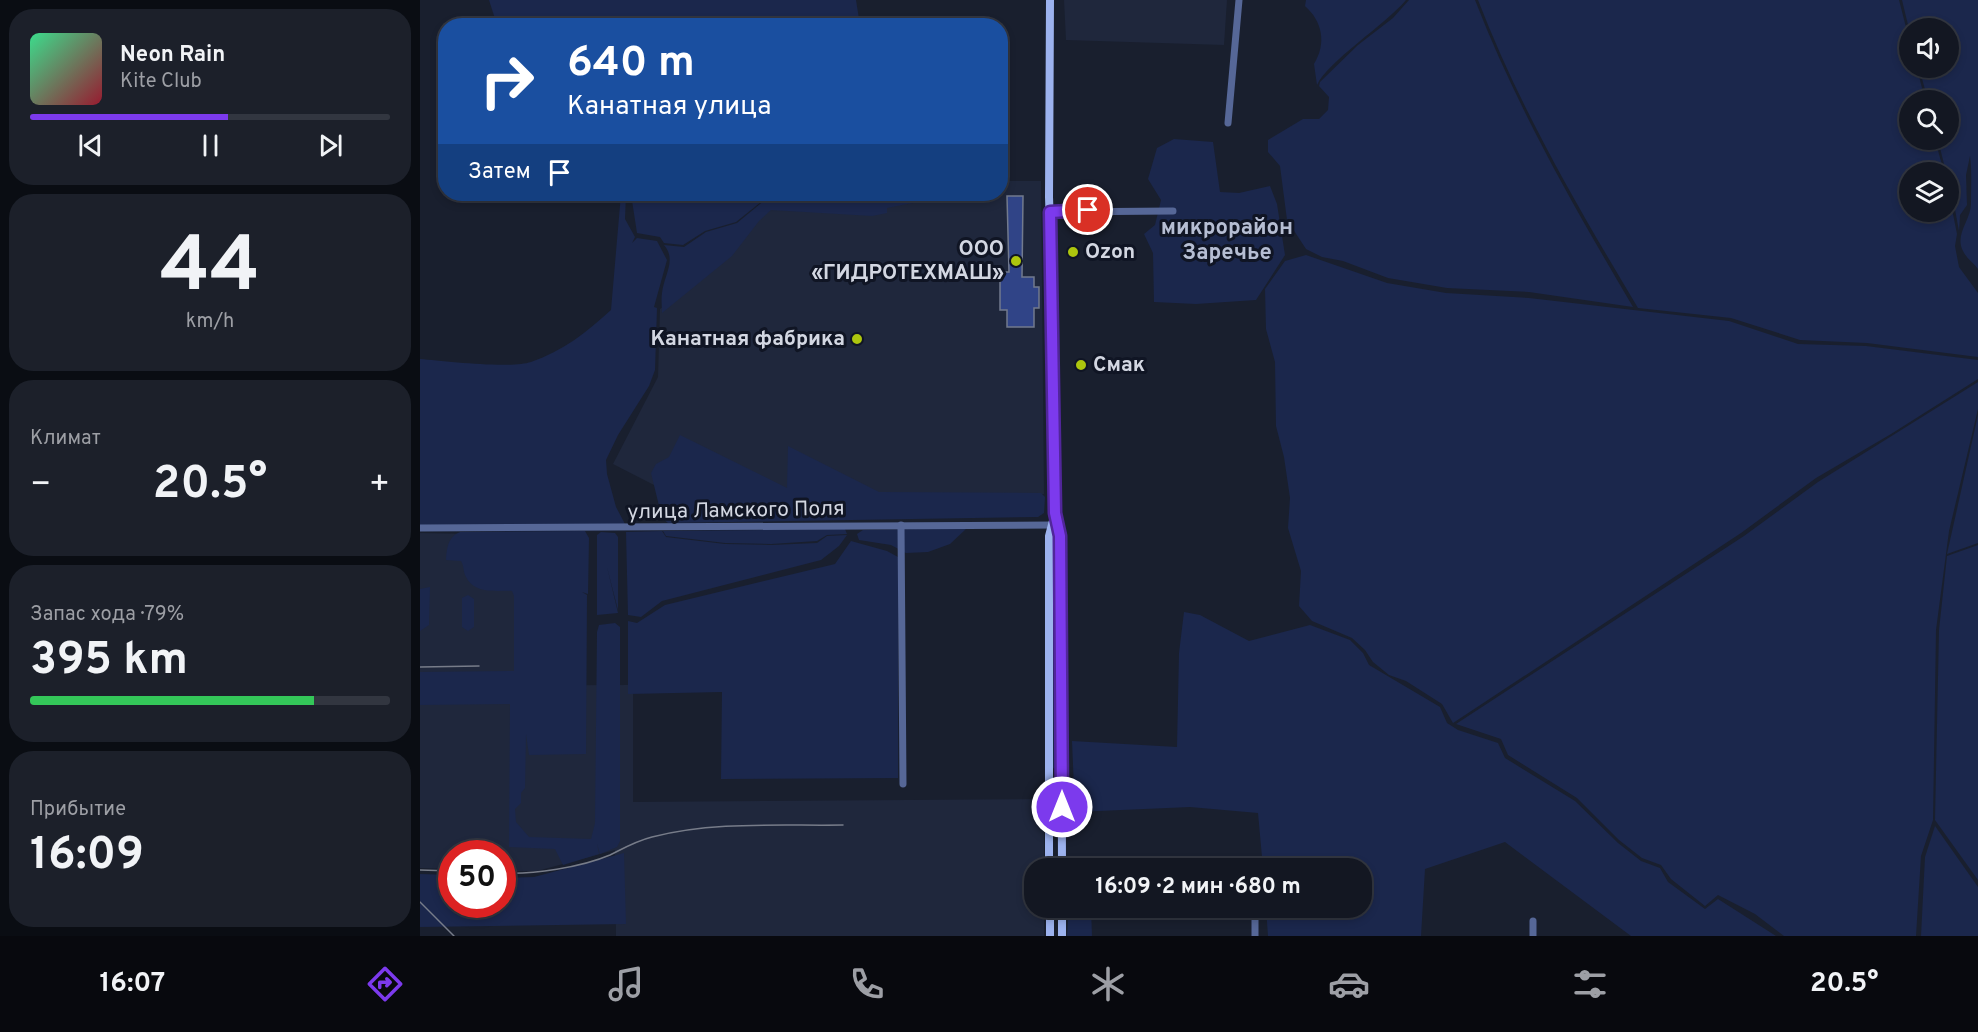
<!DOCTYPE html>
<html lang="ru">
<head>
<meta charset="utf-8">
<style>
	:root { --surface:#131722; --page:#1c202a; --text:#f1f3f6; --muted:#9d9fa5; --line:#323640; --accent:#7c3aed }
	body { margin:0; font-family:Overpass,sans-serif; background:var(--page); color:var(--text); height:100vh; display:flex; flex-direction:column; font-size:22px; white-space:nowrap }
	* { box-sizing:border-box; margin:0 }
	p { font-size:20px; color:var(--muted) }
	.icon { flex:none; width:33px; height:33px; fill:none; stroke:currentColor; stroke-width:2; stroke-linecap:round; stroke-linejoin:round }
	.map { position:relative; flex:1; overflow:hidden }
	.details { display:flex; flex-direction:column; gap:9px; padding:9px; background:#0a0d13; width:420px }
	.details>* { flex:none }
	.top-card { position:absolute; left:18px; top:18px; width:570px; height:183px; border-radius:24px; box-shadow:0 3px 9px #0003,0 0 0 2px var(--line); background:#1a4fa0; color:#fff; overflow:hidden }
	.controls { position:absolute; left:1479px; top:18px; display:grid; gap:12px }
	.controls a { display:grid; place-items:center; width:60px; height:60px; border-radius:50%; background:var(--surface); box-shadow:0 3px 9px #0003,0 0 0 2px var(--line); font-size:30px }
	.speed { position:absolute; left:18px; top:840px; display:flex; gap:12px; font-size:30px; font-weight:700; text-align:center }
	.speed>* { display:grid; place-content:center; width:78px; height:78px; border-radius:50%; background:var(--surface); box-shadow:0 3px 9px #0003,0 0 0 2px var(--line); line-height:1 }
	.speed .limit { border:9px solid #d22; background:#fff; color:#111 }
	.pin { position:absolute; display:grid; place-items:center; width:51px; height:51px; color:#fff; margin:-26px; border:3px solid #fff; border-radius:50%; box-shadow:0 2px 6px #0007 }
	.me { position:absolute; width:66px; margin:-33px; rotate:0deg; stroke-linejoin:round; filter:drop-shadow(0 0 4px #0008) }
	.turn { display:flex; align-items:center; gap:21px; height:126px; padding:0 30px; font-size:27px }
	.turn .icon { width:78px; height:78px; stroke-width:2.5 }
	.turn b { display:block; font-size:42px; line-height:51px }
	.then { display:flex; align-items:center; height:57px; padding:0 30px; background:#0003; gap:12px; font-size:22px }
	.big { font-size:45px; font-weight:700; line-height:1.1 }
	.details .widget { flex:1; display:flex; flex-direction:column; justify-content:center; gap:9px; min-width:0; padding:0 21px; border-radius:24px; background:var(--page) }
	.details .dial { align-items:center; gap:0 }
	.dial b { font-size:78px; line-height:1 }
	.song { display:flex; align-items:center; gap:18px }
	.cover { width:72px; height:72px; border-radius:9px; background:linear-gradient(135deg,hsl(150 70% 55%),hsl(350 70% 35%)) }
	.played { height:6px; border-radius:3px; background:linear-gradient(90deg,var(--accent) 55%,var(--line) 55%) }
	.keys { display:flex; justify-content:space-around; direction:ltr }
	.heat { display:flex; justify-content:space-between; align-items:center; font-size:33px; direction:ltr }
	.charge { height:9px; border-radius:4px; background:linear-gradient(90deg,#34c759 79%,var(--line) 0) }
	.trip { position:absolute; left:604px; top:858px; width:348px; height:60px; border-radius:24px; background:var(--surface); box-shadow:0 3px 9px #0003,0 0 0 2px var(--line); font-weight:700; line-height:60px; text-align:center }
	.tabs { display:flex; height:96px; justify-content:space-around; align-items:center; background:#08090e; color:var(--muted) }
	.tabs .icon { width:42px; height:42px }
	.tabs .current { color:var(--accent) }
	.tabs b { font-size:27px; color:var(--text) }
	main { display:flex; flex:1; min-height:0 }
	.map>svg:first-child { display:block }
	.built { fill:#1f273c }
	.green { fill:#1b274c }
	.building { fill:#304487; stroke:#727a8d; stroke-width:1.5 }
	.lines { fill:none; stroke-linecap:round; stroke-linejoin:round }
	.minor { stroke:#566797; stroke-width:7 }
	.major { stroke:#9cb2ee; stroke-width:8 }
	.rail { stroke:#777c89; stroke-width:1.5 }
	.route-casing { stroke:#51269a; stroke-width:15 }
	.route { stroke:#7c3aed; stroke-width:10 }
	.poi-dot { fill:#adc60e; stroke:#101524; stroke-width:2 }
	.labels { text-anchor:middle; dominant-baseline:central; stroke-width:6; stroke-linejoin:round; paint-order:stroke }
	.poi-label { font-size:21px; font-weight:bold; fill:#d3d7e2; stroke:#101524; text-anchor:end }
	.street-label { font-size:21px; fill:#d3d7e2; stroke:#101524 }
	.neighbourhood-label { font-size:22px; font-weight:bold; fill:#b6bed3; stroke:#101524 }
</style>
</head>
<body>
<main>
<section class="details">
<div class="widget">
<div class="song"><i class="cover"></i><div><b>Neon Rain</b><p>Kite Club</p></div></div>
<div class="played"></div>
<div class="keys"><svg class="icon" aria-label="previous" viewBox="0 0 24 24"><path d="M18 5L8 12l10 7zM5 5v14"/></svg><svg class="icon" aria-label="pause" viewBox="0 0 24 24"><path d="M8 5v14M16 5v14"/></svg><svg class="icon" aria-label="next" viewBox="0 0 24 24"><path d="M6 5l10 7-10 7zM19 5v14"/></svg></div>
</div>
<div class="widget dial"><b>44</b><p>km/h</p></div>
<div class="widget"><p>Климат</p>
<div class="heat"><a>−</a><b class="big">20.5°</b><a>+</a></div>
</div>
<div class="widget"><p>Запас хода · 79%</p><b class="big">395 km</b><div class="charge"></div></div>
<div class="widget"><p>Прибытие</p><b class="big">16:09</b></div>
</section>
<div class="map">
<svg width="1558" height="936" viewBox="0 0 1558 936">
	<rect width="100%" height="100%" fill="#191f2e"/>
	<g class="built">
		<polygon points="644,0 807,0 804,45 646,40"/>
		<polygon points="581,181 621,181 624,494 454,494 234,485 193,464 238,377 240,309 301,259 349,208 515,194 580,194"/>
		<polygon points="0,533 158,536 155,681 0,684"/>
		<polygon points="213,685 213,802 624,799 624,868 615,868 615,908 624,908 624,936 196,936 195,850 117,871 83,871 82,854 32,854 31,869 0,868 0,686"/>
	</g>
	<g class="green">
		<polygon points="69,0 436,0 440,25 77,25"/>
		<path d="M886,0H986C966,24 907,62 897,85L894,64C907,43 902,21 885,6Z"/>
		<path d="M989,0H1055C1097,108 1154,207 1213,307L1109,292L1027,288L968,278L923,261L902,257L886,249L867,220L860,166L848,152V140L883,119H899L908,110L909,97L899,86L900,82L938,45L973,18Z"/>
		<path d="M1058,0H1479L1489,39L1490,68H1497L1505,100H1490V140H1515L1524,172H1490V212H1528L1529,194L1537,234L1535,246L1539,267L1558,293V357L1447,343L1380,340L1311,318L1218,308C1159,209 1100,109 1058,0Z"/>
		<path d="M1482,0H1558V269C1554,263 1546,258 1543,251C1534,234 1552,219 1551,202C1551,187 1552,171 1550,156L1546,175L1547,205L1540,215L1539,231L1528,172H1526L1518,140H1528V100H1508L1499,68H1528V28L1489,29Z"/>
		<polygon points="754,139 793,142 800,192 819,193 850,186 857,204 865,255 836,300 776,304 734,302 733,253 724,234 735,225 741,200 728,179 737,148"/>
		<path d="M201,194H206L205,219L215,237L212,243L217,238L237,241L247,260L234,307L237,308L235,370L229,386L198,435L186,460L187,474L196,507L205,524L0,525V359C25,361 89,369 111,362C143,351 167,332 191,310Z"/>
		<polygon points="211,194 351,194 316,222 285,231 263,245 244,243 240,237 217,233"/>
		<path d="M352,194H359L357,197L361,194H538L467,208V213L452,216L351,210L339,221L312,256L242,313C242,307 241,299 242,293C244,275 257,260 244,245L264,247L286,232L317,223Z"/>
		<polygon points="886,255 967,283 1026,293 1109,298 1309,321 1378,344 1446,346 1558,360 1558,379 1471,434 1396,478 1321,533 1033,723 1022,704 986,681 969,675 953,662 945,650 932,638 892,621 879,606 881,571 868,528 870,498 864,457 856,426 855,362 846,329 845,289 865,261"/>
		<polygon points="1558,382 1558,409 1529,531 1516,630 1513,820 1501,856 1496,936 1364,936 1335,914 1298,895 1285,906 1251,879 1241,865 1222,858 1199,840 1157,798 1088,755 1081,739 1036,724 1324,536 1398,482"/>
		<polygon points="1558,415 1558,543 1527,554"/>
		<polygon points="260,435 367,488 368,446 459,492 621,493 625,497 624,513 618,517 248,523 242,518 231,473 236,464 249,457"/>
		<polygon points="547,528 530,544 508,552 486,553 471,545 439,540 437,534 443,530"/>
		<polygon points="425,529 427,534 407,535 397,541 351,544 305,543 246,536 243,531"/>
		<path d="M165,531L169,538L168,594L162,592L167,595L166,754L109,755L106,734L105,788L101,793V803L95,809L96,822L109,837L171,839L175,823L177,632L179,625L195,623L200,627V841L197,847L180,854L177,844L179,854L143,865L135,849L89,847L90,704L0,705V672L94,671V596L92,591C75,590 54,595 45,575C43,569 44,566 41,561L26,560C27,547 28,537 40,532Z"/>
		<polygon points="242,531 246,537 305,544 351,545 397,543 407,536 427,535 419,546 401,560 242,601 221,617 208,615 206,532"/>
		<polygon points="181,532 195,533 198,537 198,610 187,567 198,613 177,615 177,535"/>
		<polygon points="635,533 637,541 636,770 633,768 633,534"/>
		<polygon points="431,541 467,551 478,557 478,778 301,779 302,692 208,694 208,621 217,623 245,605 415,564"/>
		<polygon points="1558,545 1558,880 1515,820 1519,630 1527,556"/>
		<polygon points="10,587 9,625 0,631 0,589"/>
		<polygon points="48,595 54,599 54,627 48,631 42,627 42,598"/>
		<polygon points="764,612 780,615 829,641 890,625 930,640 943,653 949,665 1020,707 1027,723 1038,730 1078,743 1085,758 1155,801 1198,843 1221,861 1240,868 1248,882 1285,909 1298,899 1356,936 1211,936 1085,842 1005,869 1001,936 848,936 846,908 942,908 942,868 843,868 838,813 770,807 655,812 652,741 757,747 759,653"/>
		<polygon points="1515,826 1558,887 1558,936 1501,936 1505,857"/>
		<polygon points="204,853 206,924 0,927 0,874 31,875 32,904 82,904 83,878 114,877"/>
		<polygon points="649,908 671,908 672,936 647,936"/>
	</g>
	<polygon class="building" points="587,196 603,196 602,277 614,277 614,287 619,287 619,308 614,308 614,327 587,327 587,310 580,310 580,272 589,272"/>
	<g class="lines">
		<g class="minor">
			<polyline points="808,123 819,0"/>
			<polyline points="630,212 753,211"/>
			<polyline points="481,525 483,784"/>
			<polyline points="0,528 632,525"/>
			<polyline points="1113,921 1113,936"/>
			<polyline points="835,936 835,908"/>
		</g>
		<g class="major">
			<polyline points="630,0 629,197 634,341 635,513 641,536 642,868"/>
			<polyline points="629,868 629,536 635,513"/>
			<polyline points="630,908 630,936"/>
			<polyline points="642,908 642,936"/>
		</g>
		<g class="rail">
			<polyline points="0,667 59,666"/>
			<polyline points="0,870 32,871"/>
			<path d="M82,873C112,875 162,867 190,855C204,848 216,841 232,837C293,821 361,826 423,825"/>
			<polyline points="0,902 34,936"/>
		</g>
	</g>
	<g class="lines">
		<defs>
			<polyline id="route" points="642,807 640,536 635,513 630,212 668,210"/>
		</defs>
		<use href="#route" class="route-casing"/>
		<use href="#route" class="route"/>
	</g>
	<g class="poi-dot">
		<circle cx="653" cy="252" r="6"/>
		<circle cx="596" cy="261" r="6"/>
		<circle cx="437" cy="339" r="6"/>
		<circle cx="661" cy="365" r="6"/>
	</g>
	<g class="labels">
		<g class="poi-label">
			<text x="584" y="249">ООО<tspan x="584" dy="24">«ГИДРОТЕХМАШ»</tspan></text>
			<text x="665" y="252" text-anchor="start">Ozon</text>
			<text x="425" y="339">Канатная фабрика</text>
			<text x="673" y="365" text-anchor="start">Смак</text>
		</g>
		<g class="street-label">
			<text transform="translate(316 511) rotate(-1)">улица Ламского Поля</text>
		</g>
		<g class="neighbourhood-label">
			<text x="807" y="228">микрорайон<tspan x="807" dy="25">Заречье</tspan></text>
		</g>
	</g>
</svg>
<div class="controls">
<a><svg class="icon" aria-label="sound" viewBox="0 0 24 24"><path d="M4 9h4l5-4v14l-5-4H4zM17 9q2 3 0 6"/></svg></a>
<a><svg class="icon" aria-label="search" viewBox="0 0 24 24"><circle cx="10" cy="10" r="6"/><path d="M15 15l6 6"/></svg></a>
<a><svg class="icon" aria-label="layers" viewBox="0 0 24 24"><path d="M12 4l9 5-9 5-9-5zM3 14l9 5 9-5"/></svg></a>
</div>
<div class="speed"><div class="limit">50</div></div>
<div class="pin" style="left:668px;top:210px;background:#d93025"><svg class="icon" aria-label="arrive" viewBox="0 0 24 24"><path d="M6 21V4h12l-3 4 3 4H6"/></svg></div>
<svg class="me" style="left:642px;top:807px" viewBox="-20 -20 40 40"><circle r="17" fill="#7c3aed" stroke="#fff" stroke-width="3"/><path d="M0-11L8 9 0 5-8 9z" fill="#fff"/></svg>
<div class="trip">16:09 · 2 мин · 680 m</div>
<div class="top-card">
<div class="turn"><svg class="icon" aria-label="right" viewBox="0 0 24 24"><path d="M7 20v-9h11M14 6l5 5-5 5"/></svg><div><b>640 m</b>Канатная улица</div></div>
<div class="then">Затем<svg class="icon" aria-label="arrive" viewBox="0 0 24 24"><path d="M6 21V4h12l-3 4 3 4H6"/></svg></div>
</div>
</div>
</main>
<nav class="tabs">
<b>16:07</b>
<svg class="icon current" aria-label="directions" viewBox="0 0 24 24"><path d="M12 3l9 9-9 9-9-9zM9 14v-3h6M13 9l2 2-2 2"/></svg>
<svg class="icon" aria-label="music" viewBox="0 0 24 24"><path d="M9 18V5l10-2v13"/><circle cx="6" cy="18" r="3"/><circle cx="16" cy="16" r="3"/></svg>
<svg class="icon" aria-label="phone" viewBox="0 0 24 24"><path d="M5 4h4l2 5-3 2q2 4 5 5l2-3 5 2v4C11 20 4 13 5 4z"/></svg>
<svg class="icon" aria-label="climate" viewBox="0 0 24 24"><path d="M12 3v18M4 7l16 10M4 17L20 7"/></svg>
<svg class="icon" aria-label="car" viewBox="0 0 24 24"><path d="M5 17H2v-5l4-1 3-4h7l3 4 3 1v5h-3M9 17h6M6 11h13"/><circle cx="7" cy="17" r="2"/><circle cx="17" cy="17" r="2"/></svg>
<svg class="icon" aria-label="filters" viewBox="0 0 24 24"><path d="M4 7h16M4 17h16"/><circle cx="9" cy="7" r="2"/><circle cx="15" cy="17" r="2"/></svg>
<b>20.5°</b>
</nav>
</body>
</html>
